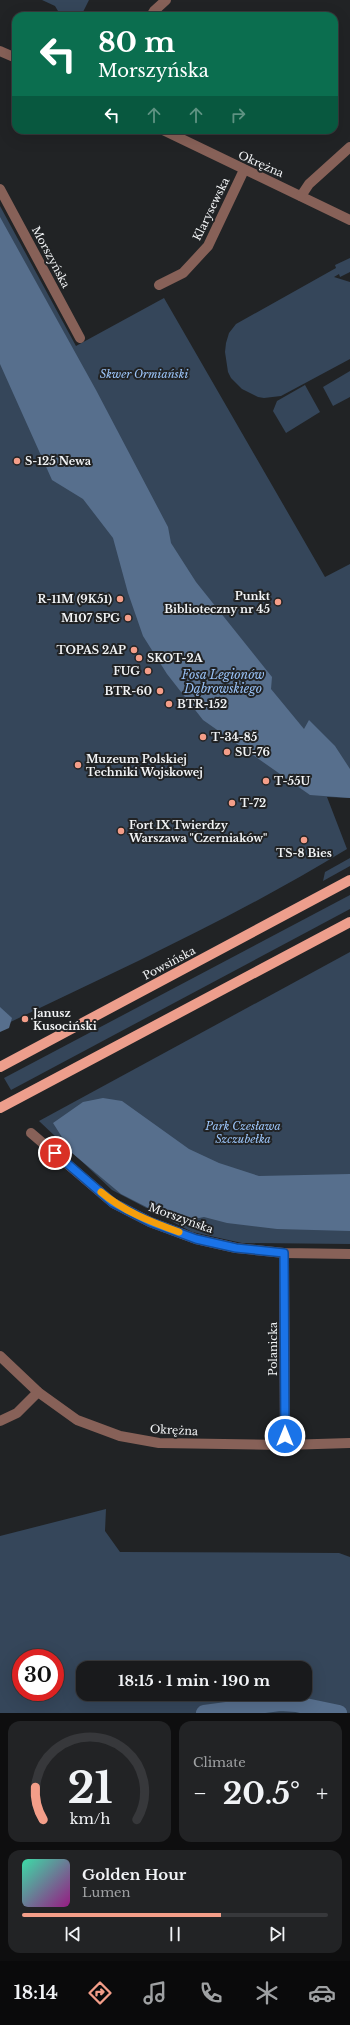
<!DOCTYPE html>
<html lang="en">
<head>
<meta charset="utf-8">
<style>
	:root { --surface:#191a1c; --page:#222325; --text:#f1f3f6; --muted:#9fa1a3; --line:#37383b; --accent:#f49e89 }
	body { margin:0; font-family:"Libre Baskerville",serif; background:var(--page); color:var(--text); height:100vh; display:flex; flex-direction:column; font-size:15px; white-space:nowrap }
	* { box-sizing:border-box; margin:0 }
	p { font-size:13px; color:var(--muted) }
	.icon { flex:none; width:22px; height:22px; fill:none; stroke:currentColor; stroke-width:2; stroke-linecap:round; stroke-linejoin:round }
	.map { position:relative; height:1713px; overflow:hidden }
	.panel { display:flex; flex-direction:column; gap:8px; padding:8px; background:#0e0e0f; flex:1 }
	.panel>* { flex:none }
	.banner { position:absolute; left:12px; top:12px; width:326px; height:122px; border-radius:12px; box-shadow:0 4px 16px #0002,0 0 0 1px var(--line); background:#0b6e4f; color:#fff; overflow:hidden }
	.speed { position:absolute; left:12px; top:1649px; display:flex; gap:8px; font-size:20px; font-weight:700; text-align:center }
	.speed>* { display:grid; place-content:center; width:52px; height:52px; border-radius:50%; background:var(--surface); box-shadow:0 4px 16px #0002,0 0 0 1px var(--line); line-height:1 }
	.speed .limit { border:6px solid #d22; background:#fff; color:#111 }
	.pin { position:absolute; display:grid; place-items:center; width:34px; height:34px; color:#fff; margin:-17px; border:2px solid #fff; border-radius:50%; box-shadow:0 1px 4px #0007 }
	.me { position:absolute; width:44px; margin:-22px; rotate:0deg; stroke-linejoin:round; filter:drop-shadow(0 0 3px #0008) }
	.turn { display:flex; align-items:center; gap:14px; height:84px; padding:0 20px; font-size:18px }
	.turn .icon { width:52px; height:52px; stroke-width:2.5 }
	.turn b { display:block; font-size:28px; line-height:34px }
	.lanes { display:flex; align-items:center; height:38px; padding:0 20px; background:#0003; justify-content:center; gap:20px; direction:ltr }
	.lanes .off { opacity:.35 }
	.big { font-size:30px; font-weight:700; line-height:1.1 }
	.panel .tile { flex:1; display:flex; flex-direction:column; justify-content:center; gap:6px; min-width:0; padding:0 14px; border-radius:12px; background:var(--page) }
	.panel .dial { align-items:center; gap:0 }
	.dial svg { height:104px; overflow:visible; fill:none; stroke:var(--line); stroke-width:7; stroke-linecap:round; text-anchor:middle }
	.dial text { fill:var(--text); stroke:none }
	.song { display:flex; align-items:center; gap:12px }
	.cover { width:48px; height:48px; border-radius:6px; background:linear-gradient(135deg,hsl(160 70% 55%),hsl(310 70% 35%)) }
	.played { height:4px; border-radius:2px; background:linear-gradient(90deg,var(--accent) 65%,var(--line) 65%) }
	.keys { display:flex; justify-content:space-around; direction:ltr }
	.heat { display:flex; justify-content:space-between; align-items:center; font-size:22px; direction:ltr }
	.panel .tiles { flex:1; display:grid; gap:8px; grid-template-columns:1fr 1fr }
	.tile:last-child { grid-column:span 2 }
	.trip { position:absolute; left:76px; top:1661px; width:236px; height:40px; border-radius:12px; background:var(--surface); box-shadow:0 4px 16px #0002,0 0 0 1px var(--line); font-weight:700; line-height:40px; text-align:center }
	.dock { display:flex; height:64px; justify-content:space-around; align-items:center; background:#0a0a0b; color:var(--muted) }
	.dock .icon { width:28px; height:28px }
	.dock .on { color:var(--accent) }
	.dock b { font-size:18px; color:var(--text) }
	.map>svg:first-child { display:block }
	.green { fill:#35465a; fill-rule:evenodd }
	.water { fill:#576f8d }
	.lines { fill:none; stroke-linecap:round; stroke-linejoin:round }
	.canal { stroke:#576f8d; stroke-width:16 }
	.minor { stroke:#876158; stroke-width:10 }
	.major { stroke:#ed9e8c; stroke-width:10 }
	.route-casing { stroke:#114b97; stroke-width:10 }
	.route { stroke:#1a73e8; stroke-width:7 }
	.slow { stroke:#f59e0b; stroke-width:7 }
	.poi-dot { fill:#f49e89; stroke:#212325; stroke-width:1.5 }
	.labels { text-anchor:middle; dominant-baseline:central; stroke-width:4; stroke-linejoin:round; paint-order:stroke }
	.street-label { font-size:11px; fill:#f2f4f6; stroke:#212325 }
	.park-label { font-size:11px; font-style:italic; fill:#9cc5f9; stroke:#212325 }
	.poi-label { font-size:11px; font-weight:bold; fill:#f2f4f6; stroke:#212325; text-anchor:start }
	.water-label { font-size:12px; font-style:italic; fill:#98c1f5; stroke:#212325 }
</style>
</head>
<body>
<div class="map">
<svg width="350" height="1713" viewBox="0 0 350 1713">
	<rect width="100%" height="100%" fill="#212325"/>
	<g class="green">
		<polygon points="42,0 89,0 81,16 61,16 55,6"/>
		<path d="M0,206L76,346L164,298L325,577L350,564V798L327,797L347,849C236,917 117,971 0,1027Z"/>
		<polygon points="350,258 350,272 340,277 339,274 334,277 350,282 350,359 281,396 264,398 258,397 242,389 231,378 228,372 225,352 226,343 229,333 236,324 336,268 335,265"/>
		<polygon points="350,371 350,397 333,406 323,387"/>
		<polygon points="305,385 320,412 286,433 273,411 277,401"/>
		<polygon points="350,858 350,866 323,881 325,872"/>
		<polygon points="350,895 350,909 11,1090 4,1078"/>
		<polygon points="350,952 350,1244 242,1243 192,1232 112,1190 39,1121"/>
		<path d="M106,1509L105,1531L120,1552L339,1553L350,1557V1713H0V1536ZM21,1658H55V1692H21ZM83,1668H305V1694H83Z"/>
	</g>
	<g class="water">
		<polygon points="0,217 96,390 168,527 171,543 196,582 272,677 271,689 304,729 309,720 335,746 350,769 350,798 310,795 203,720 167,674 143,636 128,593 113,538 83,499 52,480 0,364"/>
		<polygon points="0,1007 12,1018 9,1028 0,1032"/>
		<polygon points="103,1098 122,1101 189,1149 219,1163 259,1176 350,1174 350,1231 277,1229 227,1223 204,1217 184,1221 164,1216 121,1194 72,1153 53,1123 83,1102"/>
	</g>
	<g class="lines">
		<polyline class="canal" points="204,1713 280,1703 296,1704 339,1713"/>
		<g class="minor">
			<polyline points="151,16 154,11 166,0"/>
			<polyline points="0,51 16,58"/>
			<polyline points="163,130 350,220"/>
			<polyline points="0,189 80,338"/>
			<polyline points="301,196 309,184 350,147"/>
			<polyline points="159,285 183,273 208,246 244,170"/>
			<polyline points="31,1133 113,1203 150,1222 196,1239 236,1248 284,1253 350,1254"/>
			<polyline points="284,1253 285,1445"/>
			<polyline points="0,1356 38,1392 77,1420 120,1436 159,1443 285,1445 350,1443"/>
			<polyline points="0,1421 17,1413 38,1392"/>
		</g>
		<g class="major">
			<polyline points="0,1067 350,880"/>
			<polyline points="0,1108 350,922"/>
		</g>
	</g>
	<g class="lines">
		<defs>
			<polyline id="route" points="55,1153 113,1203 150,1222 196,1239 236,1248 284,1253 285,1436"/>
		</defs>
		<use href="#route" class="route-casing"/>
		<use href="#route" class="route"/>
		<path class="slow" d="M101,1192C123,1211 151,1222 179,1232"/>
	</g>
	<g class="poi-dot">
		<circle cx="17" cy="461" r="4"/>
		<circle cx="120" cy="599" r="4"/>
		<circle cx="278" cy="602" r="4"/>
		<circle cx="128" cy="618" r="4"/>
		<circle cx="134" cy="650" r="4"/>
		<circle cx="139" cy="658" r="4"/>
		<circle cx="148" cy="671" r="4"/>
		<circle cx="160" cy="691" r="4"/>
		<circle cx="169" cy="704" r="4"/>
		<circle cx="203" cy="737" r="4"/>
		<circle cx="227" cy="752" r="4"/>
		<circle cx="78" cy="765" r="4"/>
		<circle cx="266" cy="781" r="4"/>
		<circle cx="232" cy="803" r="4"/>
		<circle cx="121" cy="831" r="4"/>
		<circle cx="304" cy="840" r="4"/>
		<circle cx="25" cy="1019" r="4"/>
	</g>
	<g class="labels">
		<g class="street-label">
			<text transform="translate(261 164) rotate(24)">Okrężna</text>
			<text transform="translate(211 209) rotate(-64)">Klarysewska</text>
			<text transform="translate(51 257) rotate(62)">Morszyńska</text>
			<text transform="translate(169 963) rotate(-28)">Powsińska</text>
			<text transform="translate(181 1218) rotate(20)">Morszyńska</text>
			<text transform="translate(273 1349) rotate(-90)">Polanicka</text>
			<text transform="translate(174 1430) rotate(3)">Okrężna</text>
		</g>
		<g class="park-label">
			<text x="144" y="374">Skwer Ormiański</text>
			<text x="243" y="1126">Park Czesława<tspan x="243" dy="13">Szczubełka</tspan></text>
		</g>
		<g class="poi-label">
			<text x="25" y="461">S-125 Newa</text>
			<text x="270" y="596" text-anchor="end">Punkt<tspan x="270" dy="13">Biblioteczny nr 45</tspan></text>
			<text x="112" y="599" text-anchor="end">R-11M (9K51)</text>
			<text x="120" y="618" text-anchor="end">M107 SPG</text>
			<text x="126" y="650" text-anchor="end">TOPAS 2AP</text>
			<text x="147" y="658">SKOT-2A</text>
			<text x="140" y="671" text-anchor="end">FUG</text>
			<text x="152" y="691" text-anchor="end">BTR-60</text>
			<text x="177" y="704">BTR-152</text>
			<text x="211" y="737">T-34-85</text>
			<text x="235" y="752">SU-76</text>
			<text x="86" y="759">Muzeum Polskiej<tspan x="86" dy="13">Techniki Wojskowej</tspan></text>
			<text x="274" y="781">T-55U</text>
			<text x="240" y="803">T-72</text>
			<text x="129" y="825">Fort IX Twierdzy<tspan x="129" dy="13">Warszawa "Czerniaków"</tspan></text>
			<text x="304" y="853" text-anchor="middle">TS-8 Bies</text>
			<text x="33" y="1013">Janusz<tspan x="33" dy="13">Kusociński</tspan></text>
		</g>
		<g class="water-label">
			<text x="223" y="674">Fosa Legionów<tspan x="223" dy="14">Dąbrowskiego</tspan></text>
		</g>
	</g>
</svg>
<div class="speed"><div class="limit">30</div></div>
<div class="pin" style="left:55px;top:1153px;background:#d93025"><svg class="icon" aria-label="arrive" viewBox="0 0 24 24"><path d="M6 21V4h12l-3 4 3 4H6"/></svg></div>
<svg class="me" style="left:285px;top:1436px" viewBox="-20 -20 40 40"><circle r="17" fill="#1a73e8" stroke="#fff" stroke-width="3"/><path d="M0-11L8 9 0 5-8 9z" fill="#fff"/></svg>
<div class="trip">18:15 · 1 min · 190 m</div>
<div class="banner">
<div class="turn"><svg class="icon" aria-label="left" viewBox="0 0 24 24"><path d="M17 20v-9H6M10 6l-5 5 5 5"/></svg><div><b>80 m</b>Morszyńska</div></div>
<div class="lanes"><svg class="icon" aria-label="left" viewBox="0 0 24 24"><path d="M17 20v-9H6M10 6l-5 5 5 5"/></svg><svg class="icon off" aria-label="ahead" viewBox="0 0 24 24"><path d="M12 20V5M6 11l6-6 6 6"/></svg><svg class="icon off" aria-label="ahead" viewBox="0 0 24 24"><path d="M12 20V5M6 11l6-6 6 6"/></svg><svg class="icon off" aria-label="right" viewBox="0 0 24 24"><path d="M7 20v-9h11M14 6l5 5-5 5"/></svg></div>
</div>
</div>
<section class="panel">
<div class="tiles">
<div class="tile dial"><svg viewBox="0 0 100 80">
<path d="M14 69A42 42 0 1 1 86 69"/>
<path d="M14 69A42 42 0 0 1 8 44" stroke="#f49e89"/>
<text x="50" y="56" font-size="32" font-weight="700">21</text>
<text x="50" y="72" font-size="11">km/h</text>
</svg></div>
<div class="tile"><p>Climate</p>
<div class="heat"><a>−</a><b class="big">20.5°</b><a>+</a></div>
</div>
<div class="tile">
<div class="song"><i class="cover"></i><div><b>Golden Hour</b><p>Lumen</p></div></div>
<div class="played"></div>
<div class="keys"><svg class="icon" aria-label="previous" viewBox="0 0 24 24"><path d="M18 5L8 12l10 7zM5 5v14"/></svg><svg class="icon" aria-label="pause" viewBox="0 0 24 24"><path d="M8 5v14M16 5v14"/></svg><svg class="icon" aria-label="next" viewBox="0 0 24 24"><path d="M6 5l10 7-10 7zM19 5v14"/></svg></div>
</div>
</div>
</section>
<nav class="dock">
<b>18:14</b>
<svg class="icon on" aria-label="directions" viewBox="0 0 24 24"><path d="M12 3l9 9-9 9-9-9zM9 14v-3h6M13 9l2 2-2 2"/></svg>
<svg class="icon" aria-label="music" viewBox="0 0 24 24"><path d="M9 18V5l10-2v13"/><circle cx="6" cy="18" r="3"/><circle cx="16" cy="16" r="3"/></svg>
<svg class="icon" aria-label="phone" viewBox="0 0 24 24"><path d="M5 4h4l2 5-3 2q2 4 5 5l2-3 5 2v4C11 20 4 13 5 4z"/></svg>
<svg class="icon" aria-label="climate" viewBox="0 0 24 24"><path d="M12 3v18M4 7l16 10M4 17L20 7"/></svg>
<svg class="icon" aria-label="car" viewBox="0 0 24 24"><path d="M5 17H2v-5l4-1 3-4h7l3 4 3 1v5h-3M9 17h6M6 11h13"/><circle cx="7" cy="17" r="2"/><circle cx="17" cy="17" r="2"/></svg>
</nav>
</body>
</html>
